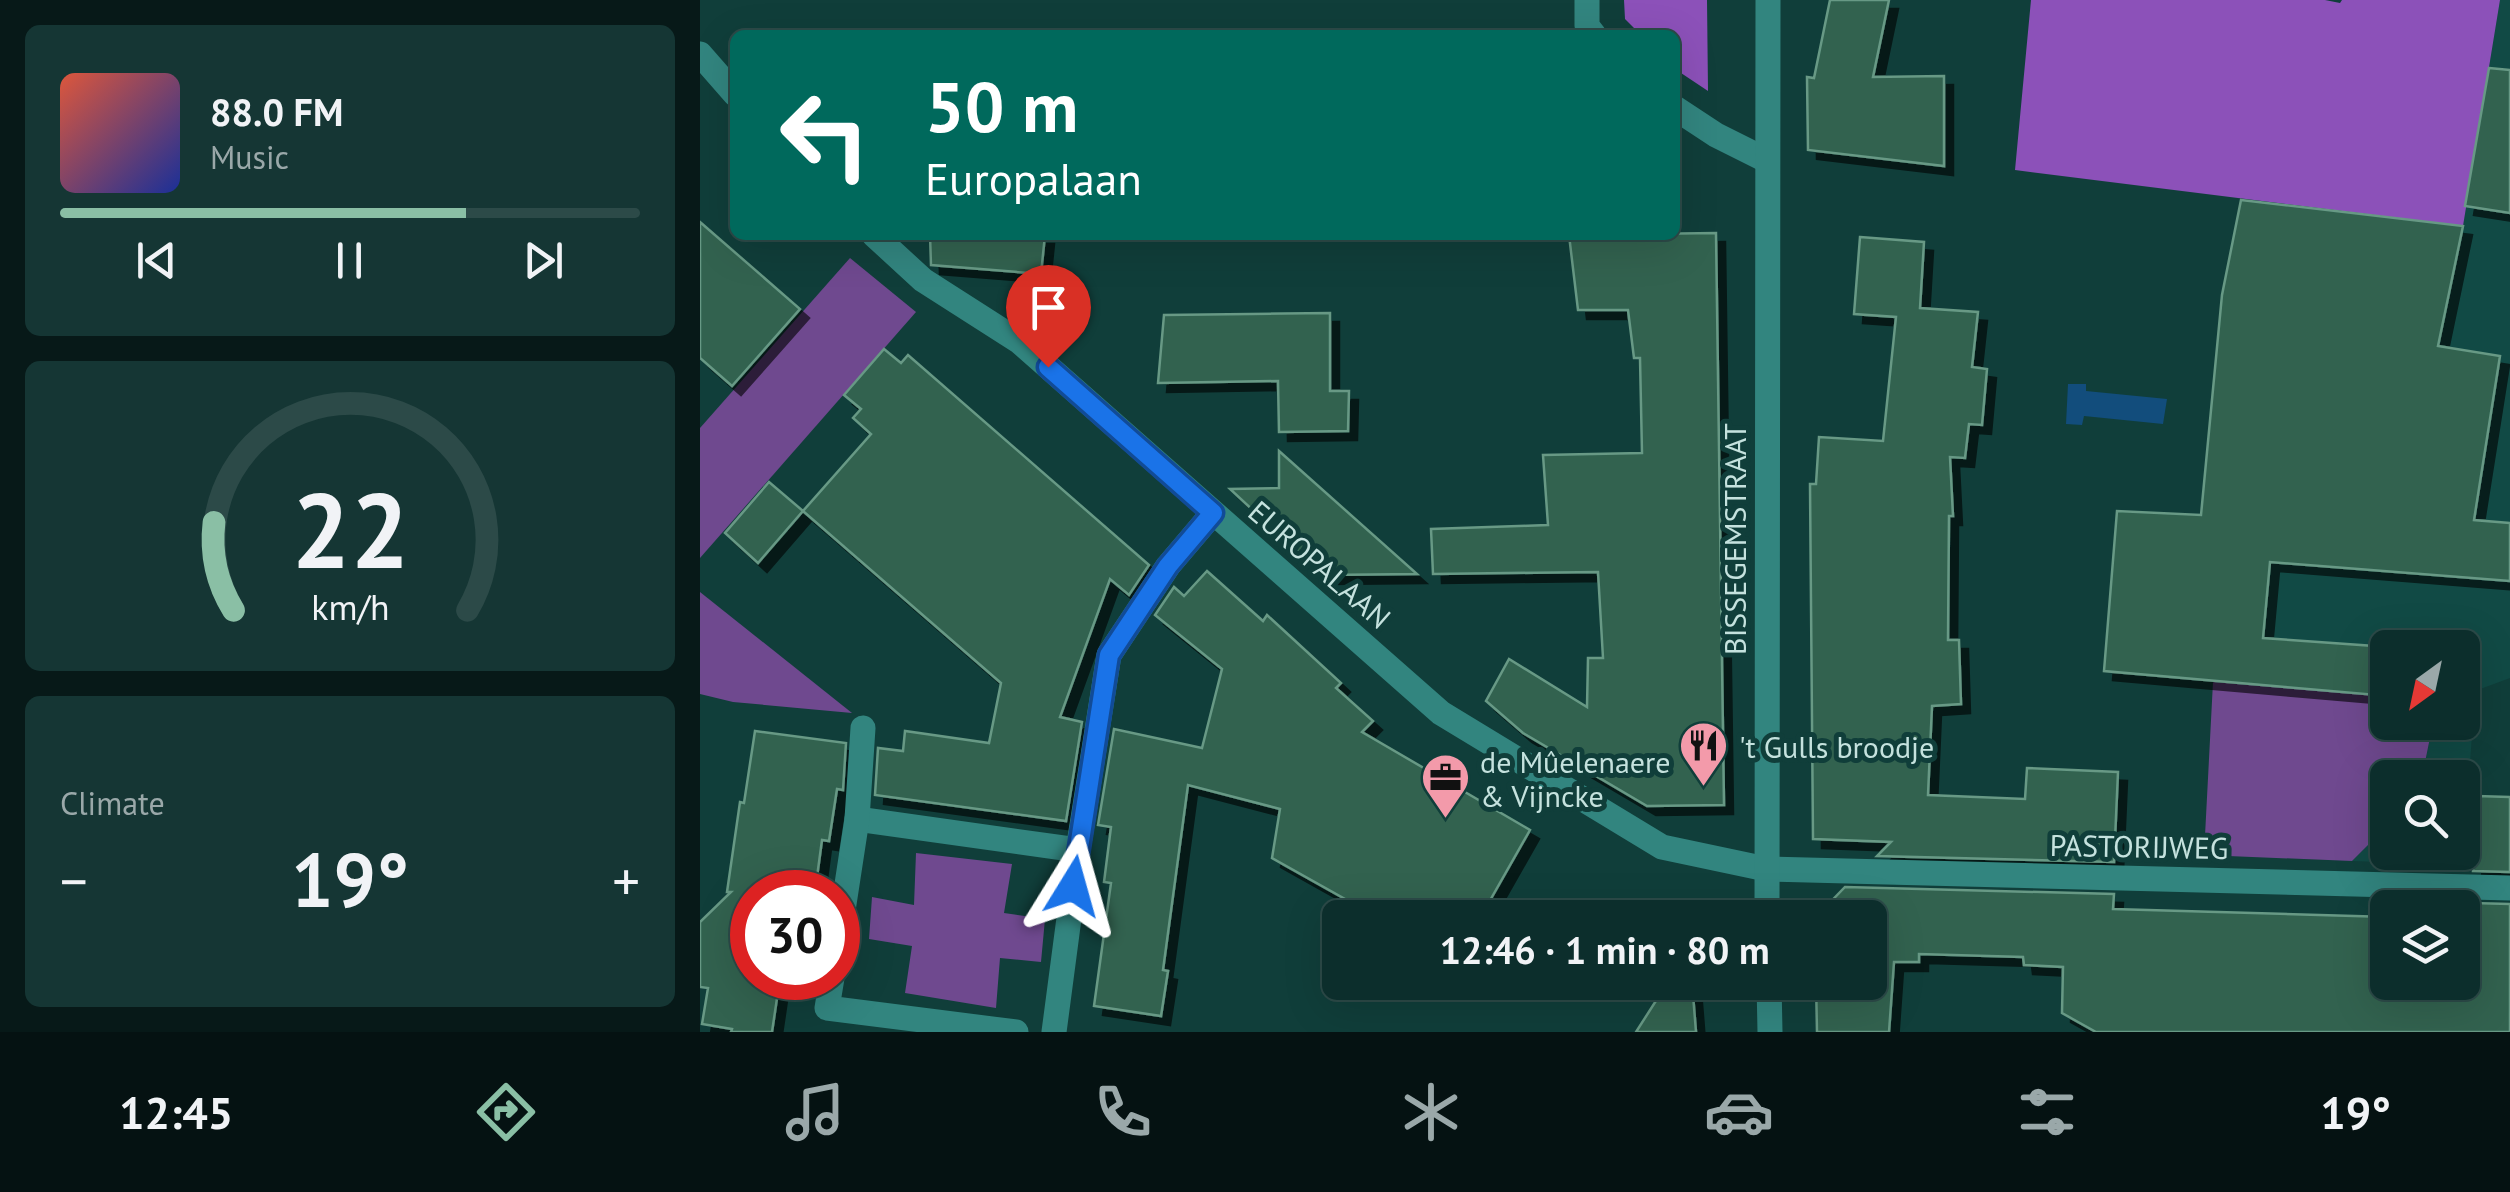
<!DOCTYPE html>
<html lang="en">
<head>
<meta charset="utf-8">
<style>
	:root { --surface:#0c2e2c; --page:#153634; --text:#f1f3f6; --muted:#9aa8a9; --line:#2c4a48; --accent:#8abfa5 }
	body { margin:0; font-family:"PT Sans",sans-serif; background:var(--page); color:var(--text); height:100vh; display:flex; flex-direction:column; font-size:38px; white-space:nowrap }
	* { box-sizing:border-box; margin:0 }
	p { font-size:32px; color:var(--muted) }
	.icon { flex:none; width:55px; height:55px; fill:none; stroke:currentColor; stroke-width:2; stroke-linecap:round; stroke-linejoin:round }
	.map { position:relative; flex:1; overflow:hidden }
	.panel { display:flex; flex-direction:column; gap:25px; padding:25px; background:#071918; width:700px }
	.panel>* { flex:none }
	.top-card { position:absolute; left:30px; top:30px; width:950px; height:210px; border-radius:15px; box-shadow:0 10px 40px #0002,0 0 0 2px var(--line); background:#00695c; color:#fff; overflow:hidden }
	.needle { width:65px; rotate:213deg }
	.buttons { position:absolute; left:1670px; top:630px; display:grid; gap:20px }
	.buttons a { display:grid; place-items:center; width:110px; height:110px; border-radius:15px; background:var(--surface); box-shadow:0 10px 40px #0002,0 0 0 2px var(--line); font-size:50px }
	.speed { position:absolute; left:30px; top:870px; display:flex; gap:20px; font-size:50px; font-weight:700; text-align:center }
	.speed>* { display:grid; place-content:center; width:130px; height:130px; border-radius:50%; background:var(--surface); box-shadow:0 10px 40px #0002,0 0 0 2px var(--line); line-height:1 }
	.speed .limit { border:15px solid #d22; background:#fff; color:#111 }
	.pin { position:absolute; display:grid; place-items:center; width:85px; height:85px; color:#fff; margin:-102px -42px; border-radius:50% 50% 50% 0; rotate:-45deg; box-shadow:0 0 10px #0007 }
	.pin .icon { rotate:45deg }
	.me { position:absolute; width:110px; margin:-55px; rotate:8deg; stroke-linejoin:round; filter:drop-shadow(0 0 8px #0008) }
	.turn { display:flex; align-items:center; gap:35px; height:210px; padding:0 30px; font-size:45px }
	.turn .icon { width:130px; height:130px; stroke-width:2.5 }
	.turn b { display:block; font-size:70px; line-height:85px }
	.big { font-size:75px; font-weight:700; line-height:1.1 }
	.panel .tile { flex:1; display:flex; flex-direction:column; justify-content:center; gap:15px; min-width:0; padding:0 35px; border-radius:15px; background:var(--page) }
	.panel .dial { align-items:center; gap:0 }
	.dial svg { height:260px; overflow:visible; fill:none; stroke:var(--line); stroke-width:7; stroke-linecap:round; text-anchor:middle }
	.dial text { fill:var(--text); stroke:none }
	.song { display:flex; align-items:center; gap:30px }
	.cover { width:120px; height:120px; border-radius:15px; background:linear-gradient(135deg,hsl(10 70% 55%),hsl(230 70% 35%)) }
	.played { height:10px; border-radius:5px; background:linear-gradient(90deg,var(--accent) 70%,var(--line) 70%) }
	.keys { display:flex; justify-content:space-around; direction:ltr }
	.heat { display:flex; justify-content:space-between; align-items:center; font-size:55px; direction:ltr }
	.trip { position:absolute; left:622px; top:900px; width:565px; height:100px; border-radius:15px; background:var(--surface); box-shadow:0 10px 40px #0002,0 0 0 2px var(--line); font-weight:700; line-height:100px; text-align:center }
	.tabs { display:flex; height:160px; justify-content:space-around; align-items:center; background:#051212; color:var(--muted) }
	.tabs .icon { width:70px; height:70px }
	.tabs .selected { color:var(--accent) }
	.tabs b { font-size:45px; color:var(--text) }
	main { display:flex; flex:1; min-height:0 }
	.map>svg:first-child { display:block }
	.built { fill:#114a45 }
	.green { fill:#6f498f }
	.forest { fill:#8c51b9 }
	.water { fill:#124d7c }
	.building { fill:#316250; stroke:#679985; stroke-width:2.5; filter:url(#shadow) }
	.lines { fill:none; stroke-linecap:round; stroke-linejoin:round }
	.minor { stroke:#32857f; stroke-width:25 }
	.route-casing { stroke:#114b97; stroke-width:25 }
	.route { stroke:#1a73e8; stroke-width:18 }
	.labels { text-anchor:middle; dominant-baseline:central; stroke-width:10; stroke-linejoin:round; paint-order:stroke }
	.street-label { font-size:30px; fill:#c5e2de; stroke:#103e3a }
	.poi-label { font-size:30px; fill:#c5e2de; stroke:#103e3a; text-anchor:start }
</style>
</head>
<body>
<main>
<section class="panel">
<div class="tile">
<div class="song"><i class="cover"></i><div><b>88.0 FM</b><p>Music</p></div></div>
<div class="played"></div>
<div class="keys"><svg class="icon" aria-label="previous" viewBox="0 0 24 24"><path d="M18 5L8 12l10 7zM5 5v14"/></svg><svg class="icon" aria-label="pause" viewBox="0 0 24 24"><path d="M8 5v14M16 5v14"/></svg><svg class="icon" aria-label="next" viewBox="0 0 24 24"><path d="M6 5l10 7-10 7zM19 5v14"/></svg></div>
</div>
<div class="tile dial"><svg viewBox="0 0 100 80">
<path d="M14 69A42 42 0 1 1 86 69"/>
<path d="M14 69A42 42 0 0 1 8 42" stroke="#8abfa5"/>
<text x="50" y="56" font-size="32" font-weight="700">22</text>
<text x="50" y="72" font-size="11">km/h</text>
</svg></div>
<div class="tile"><p>Climate</p>
<div class="heat"><a>−</a><b class="big">19°</b><a>+</a></div>
</div>
</section>
<div class="map">
<svg width="1810" height="1032" viewBox="0 0 1810 1032">
	<defs>
		<filter id="shadow"><feDropShadow dx="9" dy="9" stdDeviation="0" flood-color="#0009"/></filter>
	</defs>
	<rect width="100%" height="100%" fill="#103e3a"/>
	<polygon class="built" points="1800,0 1810,0 1810,678 1775,691 1763,865 1652,861 1687,826 1688,852 1762,852 1762,778 1722,777 1733,723 1762,722 1762,648 1688,648 1687,696 1404,671 1417,511 1501,515 1522,295 1541,200 1763,225"/>
	<g class="green">
		<polygon points="150,258 216,312 0,558 0,428"/>
		<polygon points="0,592 152,713 33,702 0,694"/>
		<polygon points="1513,682 1687,696 1688,722 1733,723 1722,777 1688,778 1687,826 1652,861 1504,855"/>
		<polygon points="216,853 312,864 304,913 345,919 341,962 300,958 296,1008 205,993 212,946 169,939 172,897 214,905"/>
	</g>
	<g class="forest">
		<polygon points="924,0 1007,0 1008,91 975,69 975,35 941,35 925,19"/>
		<polygon points="1331,0 1625,0 1640,3 1642,0 1800,0 1763,226 1315,170"/>
	</g>
	<polygon class="water" points="1368,384 1386,384 1386,391 1467,399 1463,424 1384,416 1382,425 1366,424"/>
	<g class="building">
		<polygon points="1130,0 1189,0 1173,77 1244,76 1244,166 1108,150 1107,77 1114,78"/>
		<polygon points="1789,68 1810,70 1810,213 1765,206"/>
		<polygon points="1541,200 1763,226 1738,346 1800,356 1774,520 1810,523 1810,581 1570,562 1563,638 1688,647 1688,696 1404,671 1417,511 1501,515 1522,295"/>
		<polygon points="0,222 100,309 32,386 0,358"/>
		<polygon points="1016,233 1024,805 947,806 823,733 786,701 809,659 887,707 888,658 903,658 898,572 733,574 731,529 848,525 843,455 942,453 940,358 934,358 928,310 878,310 869,235"/>
		<polygon points="230,235 345,235 341,274 231,265"/>
		<polygon points="1160,237 1224,242 1220,308 1278,312 1272,367 1287,369 1282,425 1269,424 1265,458 1250,457 1253,516 1249,516 1248,640 1259,640 1261,704 1232,706 1228,795 1325,799 1327,768 1418,772 1414,862 1177,856 1191,842 1113,839 1110,484 1116,484 1119,437 1183,441 1196,317 1154,314"/>
		<polygon points="630,313 630,391 649,391 648,431 579,432 578,381 458,383 464,315"/>
		<polygon points="184,349 201,363 208,355 449,565 429,595 410,579 360,717 382,722 366,821 175,795 178,748 203,751 205,731 289,743 301,683 103,511 58,563 25,533 69,482 103,511 171,434 153,418 161,409 144,395"/>
		<polygon points="579,451 717,574 623,575 530,489 579,488"/>
		<polygon points="507,571 563,621 567,615 641,683 636,688 673,721 662,732 830,830 780,918 679,918 572,858 580,809 488,785 463,970 468,971 461,1016 394,1006 411,883 404,882 411,827 398,825 414,729 502,748 522,669 455,615 474,587 484,596"/>
		<polygon points="55,731 146,743 143,790 137,789 129,841 122,840 115,892 52,892 52,978 80,978 72,1032 31,1032 32,1029 2,1024 8,988 0,987 0,922 31,892 27,892 40,802 44,803"/>
		<polygon points="1776,796 1810,797 1810,872 1773,871"/>
		<polygon points="1145,887 1414,894 1413,909 1688,917 1688,982 1762,982 1762,919 1772,920 1772,903 1810,904 1810,1032 1396,1032 1362,1013 1363,967 1324,965 1323,957 1219,954 1219,962 1194,962 1189,1032 1117,1032 1116,982 1170,982 1170,918 1115,918"/>
		<polygon points="968,982 992,982 996,1032 936,1032"/>
	</g>
	<g class="lines">
		<g class="minor">
			<polyline points="887,0 887,26 894,35"/>
			<polyline points="0,54 35,94"/>
			<polyline points="975,108 1016,135 1066,160"/>
			<polyline points="174,235 223,280 320,342 741,713 962,847 1066,869 1810,888"/>
			<polyline points="157,819 378,850"/>
			<polyline points="1067,918 1068,0"/>
			<polyline points="138,943 157,819 163,728"/>
			<polyline points="132,978 127,1008 316,1032"/>
			<polyline points="1069,982 1070,1032"/>
			<polyline points="354,1032 378,850 409,655 468,566 513,513"/>
		</g>
	</g>
	<g class="lines">
		<defs>
			<polyline id="route" points="348,367 513,513 468,566 409,655 373,886"/>
		</defs>
		<use href="#route" class="route-casing"/>
		<use href="#route" class="route"/>
	</g>
	<defs>
		<symbol id="restaurant-pin" viewBox="-11 -11 22 30"><path d="M0 17L-7.5 6A9.5 9.5 0 1 1 7.5 6Z" fill="#f39aaa" stroke="#103e3a"/><path d="M-5-6h1v4h1v-4h1v4h1v-4h1v5L-1.5 .5V6h-2V.5L-5-1ZM5-6V6H3V1.5H1.5Q1.5-4 5-6Z" fill="#111"/></symbol>
		<symbol id="office-pin" viewBox="-11 -11 22 30"><path d="M0 17L-7.5 6A9.5 9.5 0 1 1 7.5 6Z" fill="#f39aaa" stroke="#103e3a"/><path d="M-6-3h4V-5.5h4V-3h4V5H-6ZM-1-4.5V-3h2v-1.5ZM-6 0V1H6V0Z" fill="#111"/></symbol>
	</defs>
	<g fill-rule="evenodd">
		<use href="#restaurant-pin" x="976" y="718" width="55" height="75"/>
		<use href="#office-pin" x="718" y="750" width="55" height="75"/>
	</g>
	<g class="labels">
		<g class="street-label">
			<text transform="translate(1034 539) rotate(-90)">BISSEGEMSTRAAT</text>
			<text transform="translate(620 564) rotate(41)">EUROPALAAN</text>
			<text transform="translate(1439 846) rotate(1)">PASTORIJWEG</text>
		</g>
		<g class="poi-label">
			<text x="1039" y="746">'t Gulls broodje</text>
			<text x="780" y="761">de Mûelenaere<tspan x="780" dy="34">&amp; Vijncke</tspan></text>
		</g>
	</g>
</svg>
<div class="buttons">
<a><svg class="needle" viewBox="-14 -14 28 28"><path d="M0-13l5 13h-10z" fill="#e53935"/><path d="M0 13l5-13h-10z" fill="#9aa8a9"/></svg></a>
<a><svg class="icon" aria-label="search" viewBox="0 0 24 24"><circle cx="10" cy="10" r="6"/><path d="M15 15l6 6"/></svg></a>
<a><svg class="icon" aria-label="layers" viewBox="0 0 24 24"><path d="M12 4l9 5-9 5-9-5zM3 14l9 5 9-5"/></svg></a>
</div>
<div class="speed"><div class="limit">30</div></div>
<div class="pin" style="left:348px;top:367px;background:#d93025"><svg class="icon" aria-label="arrive" viewBox="0 0 24 24"><path d="M6 21V4h12l-3 4 3 4H6"/></svg></div>
<svg class="me" style="left:373px;top:886px" viewBox="-20 -20 40 40"><path d="M0-17L14 15 0 8-14 15z" fill="#1a73e8" stroke="#fff" stroke-width="4"/></svg>
<div class="trip">12:46 · 1 min · 80 m</div>
<div class="top-card">
<div class="turn"><svg class="icon" aria-label="left" viewBox="0 0 24 24"><path d="M17 20v-9H6M10 6l-5 5 5 5"/></svg><div><b>50 m</b>Europalaan</div></div>
</div>
</div>
</main>
<nav class="tabs">
<b>12:45</b>
<svg class="icon selected" aria-label="directions" viewBox="0 0 24 24"><path d="M12 3l9 9-9 9-9-9zM9 14v-3h6M13 9l2 2-2 2"/></svg>
<svg class="icon" aria-label="music" viewBox="0 0 24 24"><path d="M9 18V5l10-2v13"/><circle cx="6" cy="18" r="3"/><circle cx="16" cy="16" r="3"/></svg>
<svg class="icon" aria-label="phone" viewBox="0 0 24 24"><path d="M5 4h4l2 5-3 2q2 4 5 5l2-3 5 2v4C11 20 4 13 5 4z"/></svg>
<svg class="icon" aria-label="climate" viewBox="0 0 24 24"><path d="M12 3v18M4 7l16 10M4 17L20 7"/></svg>
<svg class="icon" aria-label="car" viewBox="0 0 24 24"><path d="M5 17H2v-5l4-1 3-4h7l3 4 3 1v5h-3M9 17h6M6 11h13"/><circle cx="7" cy="17" r="2"/><circle cx="17" cy="17" r="2"/></svg>
<svg class="icon" aria-label="filters" viewBox="0 0 24 24"><path d="M4 7h16M4 17h16"/><circle cx="9" cy="7" r="2"/><circle cx="15" cy="17" r="2"/></svg>
<b>19°</b>
</nav>
</body>
</html>
